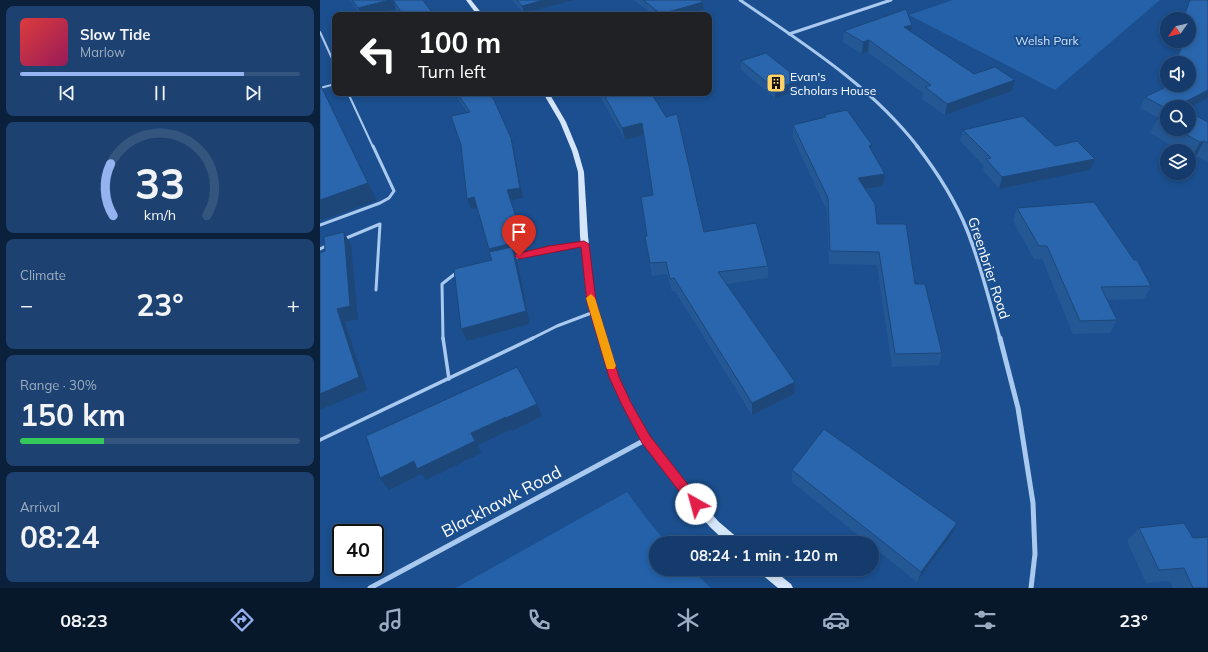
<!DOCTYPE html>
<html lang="en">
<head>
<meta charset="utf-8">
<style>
	:root { --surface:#143b6b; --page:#1d4271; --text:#f1f3f6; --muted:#9dadc1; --line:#33557e; --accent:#95b2f1 }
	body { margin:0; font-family:Mulish,sans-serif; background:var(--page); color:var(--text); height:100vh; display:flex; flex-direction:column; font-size:15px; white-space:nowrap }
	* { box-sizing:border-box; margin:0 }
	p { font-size:13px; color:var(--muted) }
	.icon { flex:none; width:22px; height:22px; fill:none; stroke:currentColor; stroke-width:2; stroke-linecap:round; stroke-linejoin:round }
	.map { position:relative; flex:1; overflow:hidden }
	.side { display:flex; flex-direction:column; gap:6px; padding:6px; background:#0b203b; width:320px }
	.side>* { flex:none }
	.hud { position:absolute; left:12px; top:12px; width:380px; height:84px; border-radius:8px; box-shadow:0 2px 6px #0003,0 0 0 1px var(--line); background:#202124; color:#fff; overflow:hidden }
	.needle { width:26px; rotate:236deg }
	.tools { position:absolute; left:840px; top:12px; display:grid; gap:8px }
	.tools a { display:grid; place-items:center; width:36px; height:36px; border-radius:50%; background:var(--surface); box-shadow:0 2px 6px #0003,0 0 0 1px var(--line); font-size:20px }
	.speed { position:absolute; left:12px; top:524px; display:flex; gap:8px; font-size:20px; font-weight:700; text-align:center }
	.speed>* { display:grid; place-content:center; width:52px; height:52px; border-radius:50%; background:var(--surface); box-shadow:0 2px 6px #0003,0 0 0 1px var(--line); line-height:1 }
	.speed .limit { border:2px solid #111; border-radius:6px; background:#fff; color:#111 }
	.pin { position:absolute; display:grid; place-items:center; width:34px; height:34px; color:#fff; margin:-41px -17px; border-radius:50% 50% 50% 0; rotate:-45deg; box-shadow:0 0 4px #0007 }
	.pin .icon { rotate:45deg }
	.me { position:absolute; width:44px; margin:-22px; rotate:322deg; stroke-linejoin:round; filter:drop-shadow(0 0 3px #0008) }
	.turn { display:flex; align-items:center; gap:14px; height:84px; padding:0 20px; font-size:18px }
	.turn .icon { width:52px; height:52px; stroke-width:2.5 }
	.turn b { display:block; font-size:28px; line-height:34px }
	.big { font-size:30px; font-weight:700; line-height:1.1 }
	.side .widget { flex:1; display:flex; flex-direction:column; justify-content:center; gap:6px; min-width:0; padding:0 14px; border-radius:8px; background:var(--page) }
	.side .dial { align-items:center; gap:0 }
	.dial svg { height:104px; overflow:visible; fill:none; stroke:var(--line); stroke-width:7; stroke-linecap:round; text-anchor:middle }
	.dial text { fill:var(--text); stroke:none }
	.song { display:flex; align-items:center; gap:12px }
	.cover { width:48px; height:48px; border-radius:6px; background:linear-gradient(135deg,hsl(0 70% 55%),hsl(330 70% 35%)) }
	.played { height:4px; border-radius:2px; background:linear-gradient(90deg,var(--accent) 80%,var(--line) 80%) }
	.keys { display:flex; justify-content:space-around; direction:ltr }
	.heat { display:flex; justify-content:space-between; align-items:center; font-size:22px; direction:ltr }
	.charge { height:6px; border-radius:3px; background:linear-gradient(90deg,#34c759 30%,var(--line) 0) }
	.trip { position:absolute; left:329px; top:536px; width:230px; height:40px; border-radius:20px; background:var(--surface); box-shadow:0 2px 6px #0003,0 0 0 1px var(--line); font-weight:700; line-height:40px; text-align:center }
	.tabs { display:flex; height:64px; justify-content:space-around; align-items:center; background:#08182b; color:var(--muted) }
	.tabs .icon { width:28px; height:28px }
	.tabs .selected { color:var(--accent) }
	.tabs b { font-size:18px; color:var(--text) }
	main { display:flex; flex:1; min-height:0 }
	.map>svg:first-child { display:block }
	.green { fill:#2461a8 }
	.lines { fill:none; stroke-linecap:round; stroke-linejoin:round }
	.lane-far2 { stroke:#a9c9ee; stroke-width:2 }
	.lane-far1 { stroke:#a9c9ee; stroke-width:3 }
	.lane { stroke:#a9c9ee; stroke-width:3.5 }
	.street-far2 { stroke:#a9c9ee; stroke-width:3 }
	.street-far1 { stroke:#a9c9ee; stroke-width:3.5 }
	.street { stroke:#a9c9ee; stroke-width:5 }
	.secondary { fill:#d6e6fa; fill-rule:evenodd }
	.wall { fill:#245895 }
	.shaded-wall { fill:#1d4779 }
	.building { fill:#2a66ad; stroke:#1d4779 }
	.route { fill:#e11d48; stroke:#92132f }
	.slow { fill:#f59e0b }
	.labels { text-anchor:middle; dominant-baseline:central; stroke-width:4; stroke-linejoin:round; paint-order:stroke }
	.far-park-label { font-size:12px; fill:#cfe3fa; stroke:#1b4f8f }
	.far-poi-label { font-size:12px; fill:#fff; stroke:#1b4f8f; text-anchor:start }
	.street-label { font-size:14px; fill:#fff; stroke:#1b4f8f }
	.near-street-label { font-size:17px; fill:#fff; stroke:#1b4f8f }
</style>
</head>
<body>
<main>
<section class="side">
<div class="widget">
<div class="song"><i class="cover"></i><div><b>Slow Tide</b><p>Marlow</p></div></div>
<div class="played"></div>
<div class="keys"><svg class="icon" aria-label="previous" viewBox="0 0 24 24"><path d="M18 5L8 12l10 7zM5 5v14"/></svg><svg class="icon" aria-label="pause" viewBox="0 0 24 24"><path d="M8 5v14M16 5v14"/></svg><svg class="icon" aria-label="next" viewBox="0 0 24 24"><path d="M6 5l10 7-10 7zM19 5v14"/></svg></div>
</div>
<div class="widget dial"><svg viewBox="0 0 100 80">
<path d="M14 69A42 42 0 1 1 86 69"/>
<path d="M14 69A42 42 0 0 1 12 29" stroke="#95b2f1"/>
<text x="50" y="56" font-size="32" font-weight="700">33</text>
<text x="50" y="72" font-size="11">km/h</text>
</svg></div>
<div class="widget"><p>Climate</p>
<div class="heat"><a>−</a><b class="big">23°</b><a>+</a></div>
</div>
<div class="widget"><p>Range · 30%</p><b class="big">150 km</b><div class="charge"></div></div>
<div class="widget"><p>Arrival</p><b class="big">08:24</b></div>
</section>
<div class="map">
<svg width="888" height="588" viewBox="0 0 888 588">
	<rect width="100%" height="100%" fill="#1b4f8f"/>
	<g class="green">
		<polygon points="633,0 840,0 735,90 589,15"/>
		<polygon points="307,492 326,518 347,543 336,543 336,569 371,569 391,588 136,588"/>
	</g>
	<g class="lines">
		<g class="lane-far2">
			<polyline points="0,32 15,65"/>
			<polyline points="0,88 15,84"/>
			<polyline points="28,93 53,147"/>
		</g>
		<g class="lane-far1">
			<polyline points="0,225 60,203 69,198 74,191 53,146"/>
			<polyline points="24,239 60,224 56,290"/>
			<polyline points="0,249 8,245"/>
			<polyline points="194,258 229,249 264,244"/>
			<polyline points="123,339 122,284 136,273"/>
			<polyline points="211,339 237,326 274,312"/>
		</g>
		<g class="lane">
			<polyline points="123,338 129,379"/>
			<polyline points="0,440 213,338"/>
		</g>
		<g class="street-far2">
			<path d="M420,0C484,44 550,85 598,147"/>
			<polyline points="469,34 571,0"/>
		</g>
		<path class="street-far1" d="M597,146C617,172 635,200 647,230C661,265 670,303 680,339"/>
		<g class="street">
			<polyline points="680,338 698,408 713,503 715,554 711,588"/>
			<polyline points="50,588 325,440"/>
		</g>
		<g class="secondary">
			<polygon points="146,0 151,0 163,15 157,15"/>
			<polygon points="223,93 229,93 246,122 258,151 264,172 268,236 275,302 298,377 311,403 329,437 380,501 399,522 419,539 420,543 407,543 391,528 372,507 323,443 304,408 290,377 267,302 260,236 258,172 252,151 240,122"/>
			<polygon points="439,569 452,569 471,584 473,588 458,588 440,573"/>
		</g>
	</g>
	<g class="wall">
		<polygon points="30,0 103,0 114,15 81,15 76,9 53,15 40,15"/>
		<polygon points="192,0 254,0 204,13"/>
		<polygon points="314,0 381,0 383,2 384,10 366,15 333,15"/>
		<polygon points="870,0 888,0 888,98 869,108 847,107 847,129 869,129 888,122 888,162 876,156 872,157 869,155 869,151 861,151 830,133 838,118 820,108 825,97 845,87 847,82 847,85 869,63 855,63 863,41 869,41 869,19 862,19"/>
		<polygon points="524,31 591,32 654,74 692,91 625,115 602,99 603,93 548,52 542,54 523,42"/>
		<polygon points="421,61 480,89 455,98 421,70"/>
		<polygon points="134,93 169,93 191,138 194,149 203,198 191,201 207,251 195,254 197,260 210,324 147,341 141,329 172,260 170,252 157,208 151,209 147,112"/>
		<polygon points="278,93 331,93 384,232 448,266 448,278 407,284 475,382 474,394 432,415 355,291 352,291 347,274 332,276 325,237 327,236 333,195 324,135 305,140"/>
		<polygon points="504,115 552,145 552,151 565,174 563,186 546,189 557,224 595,284 622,353 619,365 572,367 557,265 509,264 507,211 473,137 473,125 504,118"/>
		<polygon points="643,130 735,146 770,170 679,189 663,170 664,166 640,141"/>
		<polygon points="697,208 831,286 824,299 787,300 797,320 790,333 753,334 722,259 714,259 693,221"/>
		<polygon points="472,470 632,534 597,582 552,546 552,543 548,543 472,482"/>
		<polygon points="819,528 873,538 888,588 853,588 850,581 826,583 807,541"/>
	</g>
	<g class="shaded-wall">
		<polygon points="70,0 73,0 76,9 53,15 41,15 38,8"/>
		<polygon points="224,0 254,0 204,13 202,6"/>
		<polygon points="383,2 384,10 366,15 341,15 341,14"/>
		<polygon points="592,25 590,36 584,27"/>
		<polygon points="549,40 548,52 542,54 543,42"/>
		<polygon points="480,80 480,89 455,98 455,89"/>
		<polygon points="695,80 692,91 625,115 627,104"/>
		<polygon points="0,84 57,201 1,220 0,218"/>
		<polygon points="888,90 888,98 869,108 869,107 855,107"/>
		<polygon points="322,123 324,135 305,140 302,128"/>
		<polygon points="191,138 194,149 203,198 190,201 187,190"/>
		<polygon points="884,141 876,156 872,157 880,142"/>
		<polygon points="552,145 551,157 549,146"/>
		<polygon points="775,159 770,170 679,189 682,177"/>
		<polygon points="565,174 563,186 537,190 538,178"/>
		<polygon points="154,197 158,208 151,209 147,199"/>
		<polygon points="24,232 31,245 38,319 25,322 47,390 0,410 0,394 17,309"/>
		<polygon points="204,240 207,251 195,254 197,260 210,324 147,341 141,329 173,260 169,249"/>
		<polygon points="475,382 474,394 432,415 432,403"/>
		<polygon points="217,404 222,416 192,431 186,418"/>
		<polygon points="186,417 191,429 158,445 161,453 106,480 101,474 69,490 60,478"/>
		<polygon points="637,523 632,534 597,582 601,572"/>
	</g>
	<g class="building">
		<polygon points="32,0 70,0 38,8"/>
		<polygon points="73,0 103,0 114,15 83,15"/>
		<polygon points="197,0 224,0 202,6"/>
		<polygon points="323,0 381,0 383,2 341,14"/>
		<polygon points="870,0 888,0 888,90 855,107 847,107 847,109 825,97 846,87 847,83 847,85 869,85 869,63 855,63 864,41 869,41 869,29 873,18 864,16"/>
		<polygon points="586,9 592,25 584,27 654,74 675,67 695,80 627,104 605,87 611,85 549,40 543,42 524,31"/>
		<polygon points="446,53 480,80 455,89 421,61"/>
		<polygon points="0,84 48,183 0,200"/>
		<polygon points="137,93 169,93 174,100 191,138 200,188 187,190 204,240 169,249 154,197 147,199 141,145 131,116 150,112"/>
		<polygon points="283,93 331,93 346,117 357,114 384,232 436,223 448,266 398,272 475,382 432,403 354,278 350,279 346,262 330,263 325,237 327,236 321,197 333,195 322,123 302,128"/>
		<polygon points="527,110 552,145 549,146 565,174 538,178 555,204 557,224 586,224 595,284 605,284 622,353 575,354 559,252 510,251 508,198 473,125 506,117 504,115"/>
		<polygon points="869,112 888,122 888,143 884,141 880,142 856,129 869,129"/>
		<polygon points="847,113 847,124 837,118"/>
		<polygon points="703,116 735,146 757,141 775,159 682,177 666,159 671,158 643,130"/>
		<polygon points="774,202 814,260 817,260 831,286 781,287 797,320 760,321 727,246 719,246 697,208"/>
		<polygon points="24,232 30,306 17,309 39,377 0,394 0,253 5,251 4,237"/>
		<polygon points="192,247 206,311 141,329 134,269 172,260 169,252"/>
		<polygon points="197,367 217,404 186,418 186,417 151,433 155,441 97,469 94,461 60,478 46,436"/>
		<polygon points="504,429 637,523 601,572 472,470"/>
		<polygon points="864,523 873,538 888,537 888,588 873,588 864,568 839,570 819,528"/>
	</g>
	<polygon class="route" points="264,241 269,244 276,302 299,377 311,403 330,436 380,500 382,504 380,508 376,510 372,508 322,443 302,405 289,377 267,302 261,247 199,259 195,256 196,254 229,246"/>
	<polygon class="slow" points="271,294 275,298 296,366 294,369 287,369 286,366 266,298"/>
	<defs>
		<symbol id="building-square" viewBox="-11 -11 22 22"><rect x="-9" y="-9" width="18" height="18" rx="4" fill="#ffd166" stroke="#1b4f8f"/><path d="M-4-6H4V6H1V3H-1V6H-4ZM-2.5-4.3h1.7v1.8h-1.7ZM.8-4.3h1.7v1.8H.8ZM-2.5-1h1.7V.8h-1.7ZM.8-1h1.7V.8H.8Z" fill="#111"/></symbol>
	</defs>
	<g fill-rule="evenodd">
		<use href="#building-square" x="445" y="72" width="22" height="22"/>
	</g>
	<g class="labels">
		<g class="far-park-label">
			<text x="727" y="40">Welsh Park</text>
		</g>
		<g class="far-poi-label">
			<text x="470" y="76">Evan's<tspan x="470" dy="14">Scholars House</tspan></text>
		</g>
		<g class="street-label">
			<text transform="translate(669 268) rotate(72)">Greenbrier Road</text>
		</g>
		<g class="near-street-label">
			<text transform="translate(181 501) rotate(-28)">Blackhawk Road</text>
		</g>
	</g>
</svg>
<div class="tools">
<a><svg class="needle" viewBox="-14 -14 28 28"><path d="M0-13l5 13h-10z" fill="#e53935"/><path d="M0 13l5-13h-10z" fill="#9dadc1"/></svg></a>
<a><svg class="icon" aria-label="sound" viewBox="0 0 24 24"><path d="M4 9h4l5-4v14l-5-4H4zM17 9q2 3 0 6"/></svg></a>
<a><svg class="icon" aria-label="search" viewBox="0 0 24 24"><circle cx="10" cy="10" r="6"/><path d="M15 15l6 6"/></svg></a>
<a><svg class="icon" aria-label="layers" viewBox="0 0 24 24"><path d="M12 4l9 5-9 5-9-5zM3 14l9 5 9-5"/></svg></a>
</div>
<div class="speed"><div class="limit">40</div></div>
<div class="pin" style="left:199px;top:256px;background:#d93025"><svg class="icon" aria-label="arrive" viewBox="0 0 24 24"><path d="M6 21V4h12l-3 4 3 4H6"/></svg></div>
<svg class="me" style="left:376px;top:504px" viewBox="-20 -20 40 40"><circle r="19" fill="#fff"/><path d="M0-13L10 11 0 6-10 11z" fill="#e11d48"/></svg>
<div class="trip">08:24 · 1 min · 120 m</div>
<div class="hud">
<div class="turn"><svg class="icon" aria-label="left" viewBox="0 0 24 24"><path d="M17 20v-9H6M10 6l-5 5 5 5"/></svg><div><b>100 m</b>Turn left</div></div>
</div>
</div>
</main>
<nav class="tabs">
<b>08:23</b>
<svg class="icon selected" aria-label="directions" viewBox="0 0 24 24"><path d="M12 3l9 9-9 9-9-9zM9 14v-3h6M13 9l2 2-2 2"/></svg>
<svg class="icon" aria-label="music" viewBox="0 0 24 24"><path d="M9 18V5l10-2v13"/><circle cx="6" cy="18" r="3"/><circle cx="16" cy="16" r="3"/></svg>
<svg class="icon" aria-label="phone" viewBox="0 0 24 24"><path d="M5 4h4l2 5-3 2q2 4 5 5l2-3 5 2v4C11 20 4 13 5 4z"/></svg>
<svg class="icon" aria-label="climate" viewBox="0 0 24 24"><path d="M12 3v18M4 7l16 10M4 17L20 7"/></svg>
<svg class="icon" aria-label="car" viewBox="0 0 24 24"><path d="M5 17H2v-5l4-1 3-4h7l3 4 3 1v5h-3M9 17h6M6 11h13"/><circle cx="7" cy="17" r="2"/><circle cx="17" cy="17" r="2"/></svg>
<svg class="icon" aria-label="filters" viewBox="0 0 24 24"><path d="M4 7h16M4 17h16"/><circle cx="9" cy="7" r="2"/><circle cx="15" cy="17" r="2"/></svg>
<b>23°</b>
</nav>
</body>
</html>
